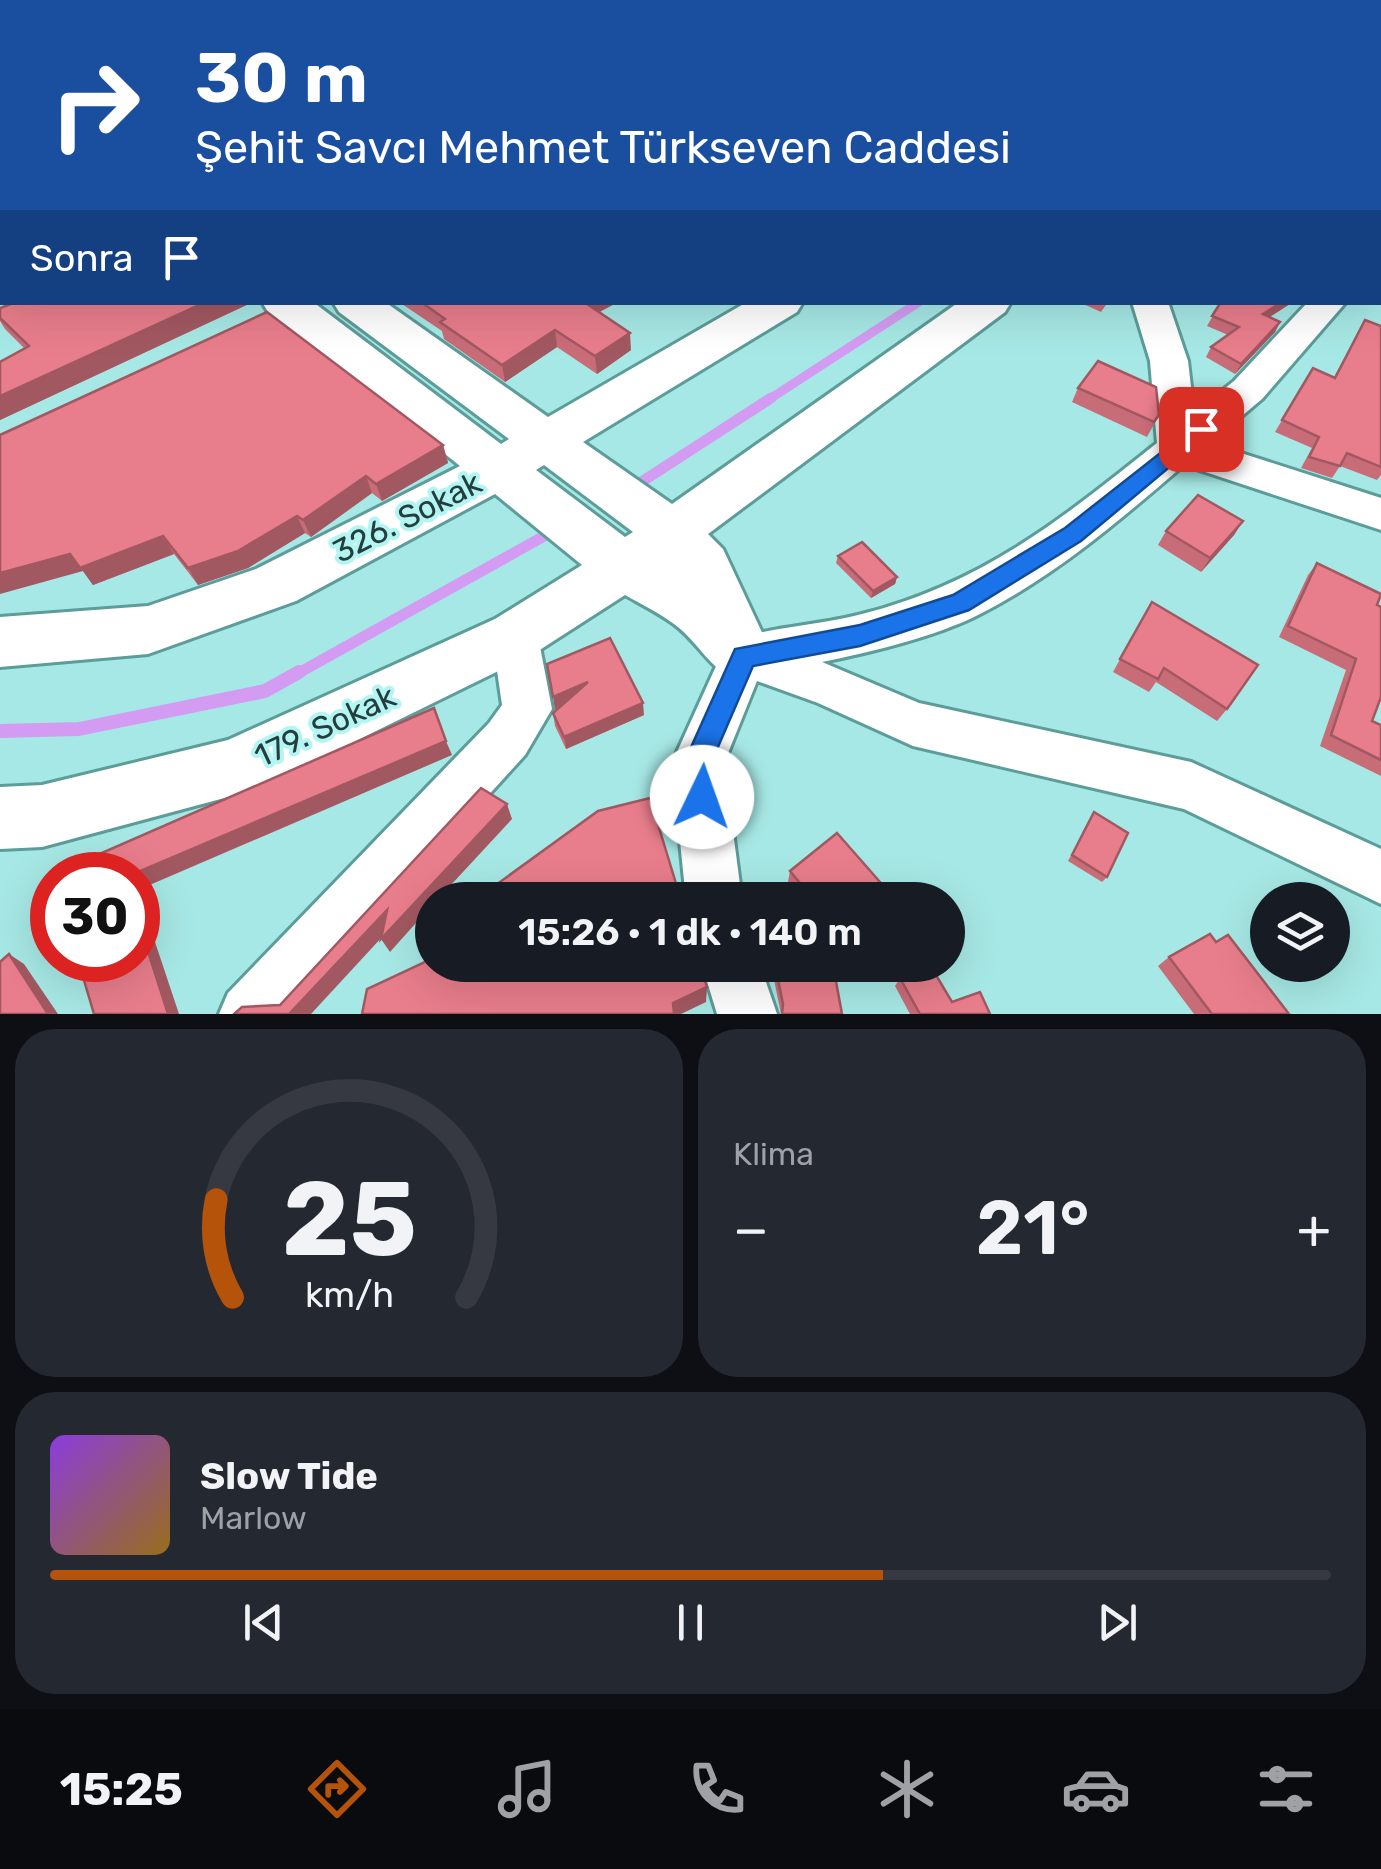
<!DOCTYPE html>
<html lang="tr">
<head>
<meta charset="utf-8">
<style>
	:root { --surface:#171b24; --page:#242831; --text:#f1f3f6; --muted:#9ea1a6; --line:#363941; --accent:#b45309 }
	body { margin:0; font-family:Rubik,sans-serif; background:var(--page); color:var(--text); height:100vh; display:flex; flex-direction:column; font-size:38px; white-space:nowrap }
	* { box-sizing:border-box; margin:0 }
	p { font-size:32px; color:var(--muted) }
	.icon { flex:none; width:55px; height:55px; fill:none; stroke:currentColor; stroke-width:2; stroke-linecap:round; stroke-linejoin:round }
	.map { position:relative; height:1014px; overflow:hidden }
	.drawer { display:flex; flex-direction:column; gap:15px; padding:15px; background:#0d0f14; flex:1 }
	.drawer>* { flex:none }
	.guide { position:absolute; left:0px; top:0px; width:1382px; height:305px; box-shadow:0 10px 40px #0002; background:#1a4fa0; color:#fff; overflow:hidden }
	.controls { position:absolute; left:1250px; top:882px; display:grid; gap:20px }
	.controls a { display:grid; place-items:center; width:100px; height:100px; border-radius:50%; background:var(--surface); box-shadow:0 10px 40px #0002; font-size:50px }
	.speed { position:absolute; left:30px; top:852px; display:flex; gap:20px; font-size:50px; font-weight:700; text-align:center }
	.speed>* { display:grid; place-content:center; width:130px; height:130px; border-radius:50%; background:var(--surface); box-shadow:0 10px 40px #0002; line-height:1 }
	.speed .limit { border:15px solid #d22; background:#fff; color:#111 }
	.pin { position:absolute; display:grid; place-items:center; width:85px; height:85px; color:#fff; margin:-42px; border-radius:20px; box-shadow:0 5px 15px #0006 }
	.me { position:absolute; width:110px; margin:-55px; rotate:3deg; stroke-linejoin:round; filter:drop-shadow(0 0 8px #0008) }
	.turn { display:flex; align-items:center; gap:35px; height:210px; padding:0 30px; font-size:45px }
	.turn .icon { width:130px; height:130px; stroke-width:2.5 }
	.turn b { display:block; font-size:70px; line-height:85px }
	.then { display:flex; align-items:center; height:95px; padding:0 30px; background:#0003; gap:20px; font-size:38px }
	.big { font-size:75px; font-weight:600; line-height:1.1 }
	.drawer .widget { flex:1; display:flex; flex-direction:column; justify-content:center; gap:15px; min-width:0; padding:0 35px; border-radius:40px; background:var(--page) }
	.drawer .dial { align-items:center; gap:0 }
	.dial svg { height:260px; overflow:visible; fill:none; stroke:var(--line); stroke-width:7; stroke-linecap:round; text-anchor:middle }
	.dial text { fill:var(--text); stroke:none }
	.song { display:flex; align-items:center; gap:30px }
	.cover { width:120px; height:120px; border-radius:15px; background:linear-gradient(135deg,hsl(270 70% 55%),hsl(40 70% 35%)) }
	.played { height:10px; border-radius:5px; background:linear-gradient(90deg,var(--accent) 65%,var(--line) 65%) }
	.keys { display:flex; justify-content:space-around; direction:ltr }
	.heat { display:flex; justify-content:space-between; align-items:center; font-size:55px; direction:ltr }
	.drawer .tiles { flex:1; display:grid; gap:15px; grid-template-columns:1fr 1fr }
	.widget:last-child { grid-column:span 2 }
	.trip { position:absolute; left:415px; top:882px; width:550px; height:100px; border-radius:50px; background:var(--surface); box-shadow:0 10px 40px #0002; font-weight:600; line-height:100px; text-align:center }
	.menu { display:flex; height:160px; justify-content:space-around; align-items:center; background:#090b0e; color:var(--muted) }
	.menu .icon { width:70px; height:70px }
	.menu .current { color:var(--accent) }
	.menu b { font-size:45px; color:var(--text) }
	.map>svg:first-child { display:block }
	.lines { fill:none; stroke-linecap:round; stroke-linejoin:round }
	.stream-far2 { stroke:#d39cf2; stroke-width:9 }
	.stream-far1 { stroke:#d39cf2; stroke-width:11 }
	.stream { stroke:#d39cf2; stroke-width:14 }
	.minor-casing { stroke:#5c9c99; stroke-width:6 }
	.tertiary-casing { stroke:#5c9c99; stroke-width:6 }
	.minor { fill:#fff; fill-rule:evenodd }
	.tertiary { fill:#fff; fill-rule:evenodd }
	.wall { fill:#c86c78 }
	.shaded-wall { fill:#a25861 }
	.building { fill:#e87d8b; stroke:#a25861; stroke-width:2.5 }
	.route { fill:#1a73e8; stroke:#114b97; stroke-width:2.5 }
	.labels { text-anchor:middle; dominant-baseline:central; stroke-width:8; stroke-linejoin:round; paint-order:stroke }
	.street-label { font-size:32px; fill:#233e3d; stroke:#b3f5f2 }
</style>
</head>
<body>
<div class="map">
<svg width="1381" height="1014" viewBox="0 0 1381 1014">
	<rect width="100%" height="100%" fill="#a6e8e5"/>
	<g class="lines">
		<polyline class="stream-far2" points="768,400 919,302"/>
		<g class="stream-far1">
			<polyline points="629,490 771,398"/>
			<polyline points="295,675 555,530"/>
		</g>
		<polyline class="stream" points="0,731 79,729 265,691 299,672"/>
		<defs>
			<g id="minor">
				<polygon points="1381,233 1381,254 1380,254 1380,233"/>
				<path d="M1132,302H1168L1188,361L1194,413L1234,381L1308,302H1346L1262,399L1210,443L1381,498V530L1184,465C1119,521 1055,576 978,615C937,636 868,653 822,662L919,703L1191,762L1381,849V904L1184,809L913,746L818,703L757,681L724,763L742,900H686L672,763L727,642C771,626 818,626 862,614C983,583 1062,519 1157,443L1150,361Z"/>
				<polygon points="515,616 532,622 538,636 552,709 525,755 289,1014 219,1014 228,993 489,723 502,705 492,636 498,622"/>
				<polygon points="702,965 760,965 777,1014 717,1014"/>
			</g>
			<g id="tertiary">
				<polygon points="1381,0 1381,17 1380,17 1380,2 1368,2"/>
				<rect x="0" y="71" width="2" height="22"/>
				<path d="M262,302H313L501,444L509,439L339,312L333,302H385L548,417L747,302H803L797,312L583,442L672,504L959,302H1011L1005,312L708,534L723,549L773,656L765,674C716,691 708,649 674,624C659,613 641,604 625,595L535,653L258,789L42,847L0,849V787L42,785L228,740L495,619L582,565L495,494L296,601L148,654L0,667V617L148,606L256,569L460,466L268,312ZM544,465L633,532L625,537L536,470Z"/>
			</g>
		</defs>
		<use href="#minor" class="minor-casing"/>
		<use href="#tertiary" class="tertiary-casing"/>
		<use href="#minor" class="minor"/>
		<use href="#tertiary" class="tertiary"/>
	</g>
	<g class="wall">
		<polygon points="0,0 1240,0 1237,2 2,2 2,29 0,27"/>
		<polygon points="0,92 2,95 2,297 0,299"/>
		<polygon points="253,302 0,420 0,362 25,349 5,329 0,321 0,308"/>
		<polygon points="399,302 618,302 598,313 631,350 597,374 557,347 505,382 444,339 442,331"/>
		<polygon points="1079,302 1108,302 1101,312"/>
		<polygon points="1221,302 1293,302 1270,317 1280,322 1275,332 1235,374 1206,357 1211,347 1228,335 1207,326"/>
		<polygon points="1365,320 1381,326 1381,475 1377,480 1340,466 1332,478 1301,468 1312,448 1275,432 1313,368 1334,377"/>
		<polygon points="1078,388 1159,415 1147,437 1072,402"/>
		<polygon points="443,445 448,463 382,501 372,493 311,537 305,533 248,568 198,585 174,554 93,585 83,571"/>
		<polygon points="1243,521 1234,535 1201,572 1158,545 1166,531"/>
		<polygon points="838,556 897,577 895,584 871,598 836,563"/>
		<polygon points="1317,563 1377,605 1372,721 1381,725 1381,776 1320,746 1346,670 1279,637 1308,575"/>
		<polygon points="1152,602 1227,709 1217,721 1156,682 1149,692 1113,672"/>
		<polygon points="553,713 644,715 566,749 555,726"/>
		<polygon points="1094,812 1107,877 1102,882 1068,861"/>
		<polygon points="790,871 880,882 876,892 867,900 803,900 788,882"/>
		<polygon points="1169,957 1289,1014 1194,1014 1158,966"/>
		<polygon points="771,965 833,965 842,1014 781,1014"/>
		<polygon points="900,978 952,1002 990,1014 910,1014 895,986"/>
	</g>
	<g class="shaded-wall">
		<polygon points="206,302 253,302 0,420 0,396"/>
		<polygon points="584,302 618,302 584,320"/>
		<polygon points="1282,302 1293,302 1258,324 1263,314"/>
		<polygon points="1280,322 1275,332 1235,374 1241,364"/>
		<polygon points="555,330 557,347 505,382 502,365"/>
		<polygon points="630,333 631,350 597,374 595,356"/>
		<polygon points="443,445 448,463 382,501 376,484"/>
		<polygon points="366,476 372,493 311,537 303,520"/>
		<polygon points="297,516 305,533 248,568 198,585 188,568"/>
		<polygon points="1243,521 1234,535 1201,572 1210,558"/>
		<polygon points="163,536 174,554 93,585 83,571 0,594 0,573 70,554"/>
		<polygon points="897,577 895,584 871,598 873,591"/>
		<polygon points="588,682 555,710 553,697"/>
		<polygon points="643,703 644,715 566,749 564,737"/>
		<polygon points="446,741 452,755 138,890 138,875 131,875"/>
		<polygon points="507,804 512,819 437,900 432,900 432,905 390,952 381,939"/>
		<polygon points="880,882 876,892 867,900 858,900"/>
		<polygon points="138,891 179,1014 168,1014 138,920"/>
		<polygon points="387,910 395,923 311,1014 289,1014"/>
		<polygon points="9,954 24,964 58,1014 48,1014"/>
		<polygon points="707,987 706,1002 681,1014 674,1014 673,1003"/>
	</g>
	<g class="building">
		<polygon points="0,0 1223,0 1220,2 2,2 2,21 0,19"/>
		<polygon points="1380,33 1381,33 1380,237"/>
		<polygon points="0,92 2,95 2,279 0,279"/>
		<polygon points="16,302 206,302 0,396 0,362 29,346 0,318 0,308"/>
		<polygon points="421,302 584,302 630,333 595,356 555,330 502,365 440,322 445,319"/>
		<polygon points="1221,302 1282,302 1263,314 1280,322 1241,364 1211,347 1239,327 1212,316"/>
		<polygon points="267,312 443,445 376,484 366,476 303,520 297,516 238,551 188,568 163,536 80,568 70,554 0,573 0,435"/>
		<polygon points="1365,320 1381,326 1381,467 1347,453 1340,466 1309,457 1319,437 1282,420 1313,368 1335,378"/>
		<polygon points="1098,361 1156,387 1159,415 1154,422 1078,388"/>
		<polygon points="1198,495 1243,521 1210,558 1166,531"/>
		<polygon points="862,542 897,577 873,591 838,556"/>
		<polygon points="1317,563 1381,594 1377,605 1381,607 1381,697 1372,721 1381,725 1381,760 1331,735 1356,659 1288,626"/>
		<polygon points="1152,602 1258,665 1227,709 1164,668 1158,679 1120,659"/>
		<polygon points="610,638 643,703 564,737 553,713 588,682 553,697 547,664"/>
		<polygon points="434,708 446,741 131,875 52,875 52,891 49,876"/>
		<polygon points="481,788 507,804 381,939 387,910 289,1014 234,1014 242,1007 280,1005"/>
		<polygon points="650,798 681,900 475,900 598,811"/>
		<polygon points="1094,812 1128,833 1107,877 1072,855"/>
		<polygon points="837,833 880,882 858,900 814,900 790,871"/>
		<polygon points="138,920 168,1014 94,1014 78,960 138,960"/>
		<polygon points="1210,934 1216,942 1228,935 1289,1014 1212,1014 1169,957"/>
		<polygon points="9,954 48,1014 0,1014 0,962"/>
		<polygon points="432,956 432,965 700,965 707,987 673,1003 674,1014 362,1014 367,989 423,963"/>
		<polygon points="775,965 833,965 842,1014 782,1014 783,1004"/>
		<polygon points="923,965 930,965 952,1002 980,992 990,1014 920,1014 900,978"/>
	</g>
	<polygon class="route" points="1201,421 1212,429 1209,434 1081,541 969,610 860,646 753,666 711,763 716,797 712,806 702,810 692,806 684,763 735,649 860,625 953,595 1065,528"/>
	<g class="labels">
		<g class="street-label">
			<text transform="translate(407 517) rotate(-27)">326. Sokak</text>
			<text transform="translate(325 726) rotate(-25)">179. Sokak</text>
		</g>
	</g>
</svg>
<div class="controls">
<a><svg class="icon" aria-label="layers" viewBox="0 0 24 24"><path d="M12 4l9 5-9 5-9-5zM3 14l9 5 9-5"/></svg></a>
</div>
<div class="speed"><div class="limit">30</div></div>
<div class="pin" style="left:1201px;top:429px;background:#d93025"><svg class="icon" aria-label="arrive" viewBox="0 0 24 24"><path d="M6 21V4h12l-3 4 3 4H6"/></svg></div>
<svg class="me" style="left:702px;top:797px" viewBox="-20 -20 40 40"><circle r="19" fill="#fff"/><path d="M0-13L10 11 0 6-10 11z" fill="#1a73e8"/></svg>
<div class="trip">15:26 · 1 dk · 140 m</div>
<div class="guide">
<div class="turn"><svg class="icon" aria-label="right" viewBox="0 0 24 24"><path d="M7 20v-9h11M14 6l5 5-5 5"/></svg><div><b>30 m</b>Şehit Savcı Mehmet Türkseven Caddesi</div></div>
<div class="then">Sonra<svg class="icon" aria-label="arrive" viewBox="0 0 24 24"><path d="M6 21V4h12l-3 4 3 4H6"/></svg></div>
</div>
</div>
<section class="drawer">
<div class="tiles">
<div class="widget dial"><svg viewBox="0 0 100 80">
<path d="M14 69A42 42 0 1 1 86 69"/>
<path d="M14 69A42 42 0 0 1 9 39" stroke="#b45309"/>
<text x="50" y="56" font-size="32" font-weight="700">25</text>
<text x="50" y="72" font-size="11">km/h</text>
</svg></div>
<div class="widget"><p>Klima</p>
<div class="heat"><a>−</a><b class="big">21°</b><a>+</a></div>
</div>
<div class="widget">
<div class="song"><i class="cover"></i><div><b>Slow Tide</b><p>Marlow</p></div></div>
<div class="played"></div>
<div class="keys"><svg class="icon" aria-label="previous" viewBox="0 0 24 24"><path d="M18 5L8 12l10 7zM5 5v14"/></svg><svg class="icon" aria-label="pause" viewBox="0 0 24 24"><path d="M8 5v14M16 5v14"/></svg><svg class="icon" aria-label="next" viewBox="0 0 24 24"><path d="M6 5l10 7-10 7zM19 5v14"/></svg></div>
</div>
</div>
</section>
<nav class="menu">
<b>15:25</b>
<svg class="icon current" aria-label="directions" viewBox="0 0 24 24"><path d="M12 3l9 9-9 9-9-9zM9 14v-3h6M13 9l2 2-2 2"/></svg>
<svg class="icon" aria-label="music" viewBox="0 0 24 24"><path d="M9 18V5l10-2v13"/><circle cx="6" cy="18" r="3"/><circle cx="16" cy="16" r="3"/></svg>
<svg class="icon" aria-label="phone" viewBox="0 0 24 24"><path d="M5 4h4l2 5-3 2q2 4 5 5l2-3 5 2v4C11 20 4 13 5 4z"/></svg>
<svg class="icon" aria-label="climate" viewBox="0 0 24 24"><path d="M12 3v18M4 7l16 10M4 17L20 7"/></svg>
<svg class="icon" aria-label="car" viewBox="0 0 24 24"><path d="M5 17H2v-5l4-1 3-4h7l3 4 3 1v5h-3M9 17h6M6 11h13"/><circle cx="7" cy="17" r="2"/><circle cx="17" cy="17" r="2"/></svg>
<svg class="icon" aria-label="filters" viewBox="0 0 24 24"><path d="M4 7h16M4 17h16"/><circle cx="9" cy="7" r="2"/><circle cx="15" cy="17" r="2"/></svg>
</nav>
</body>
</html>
